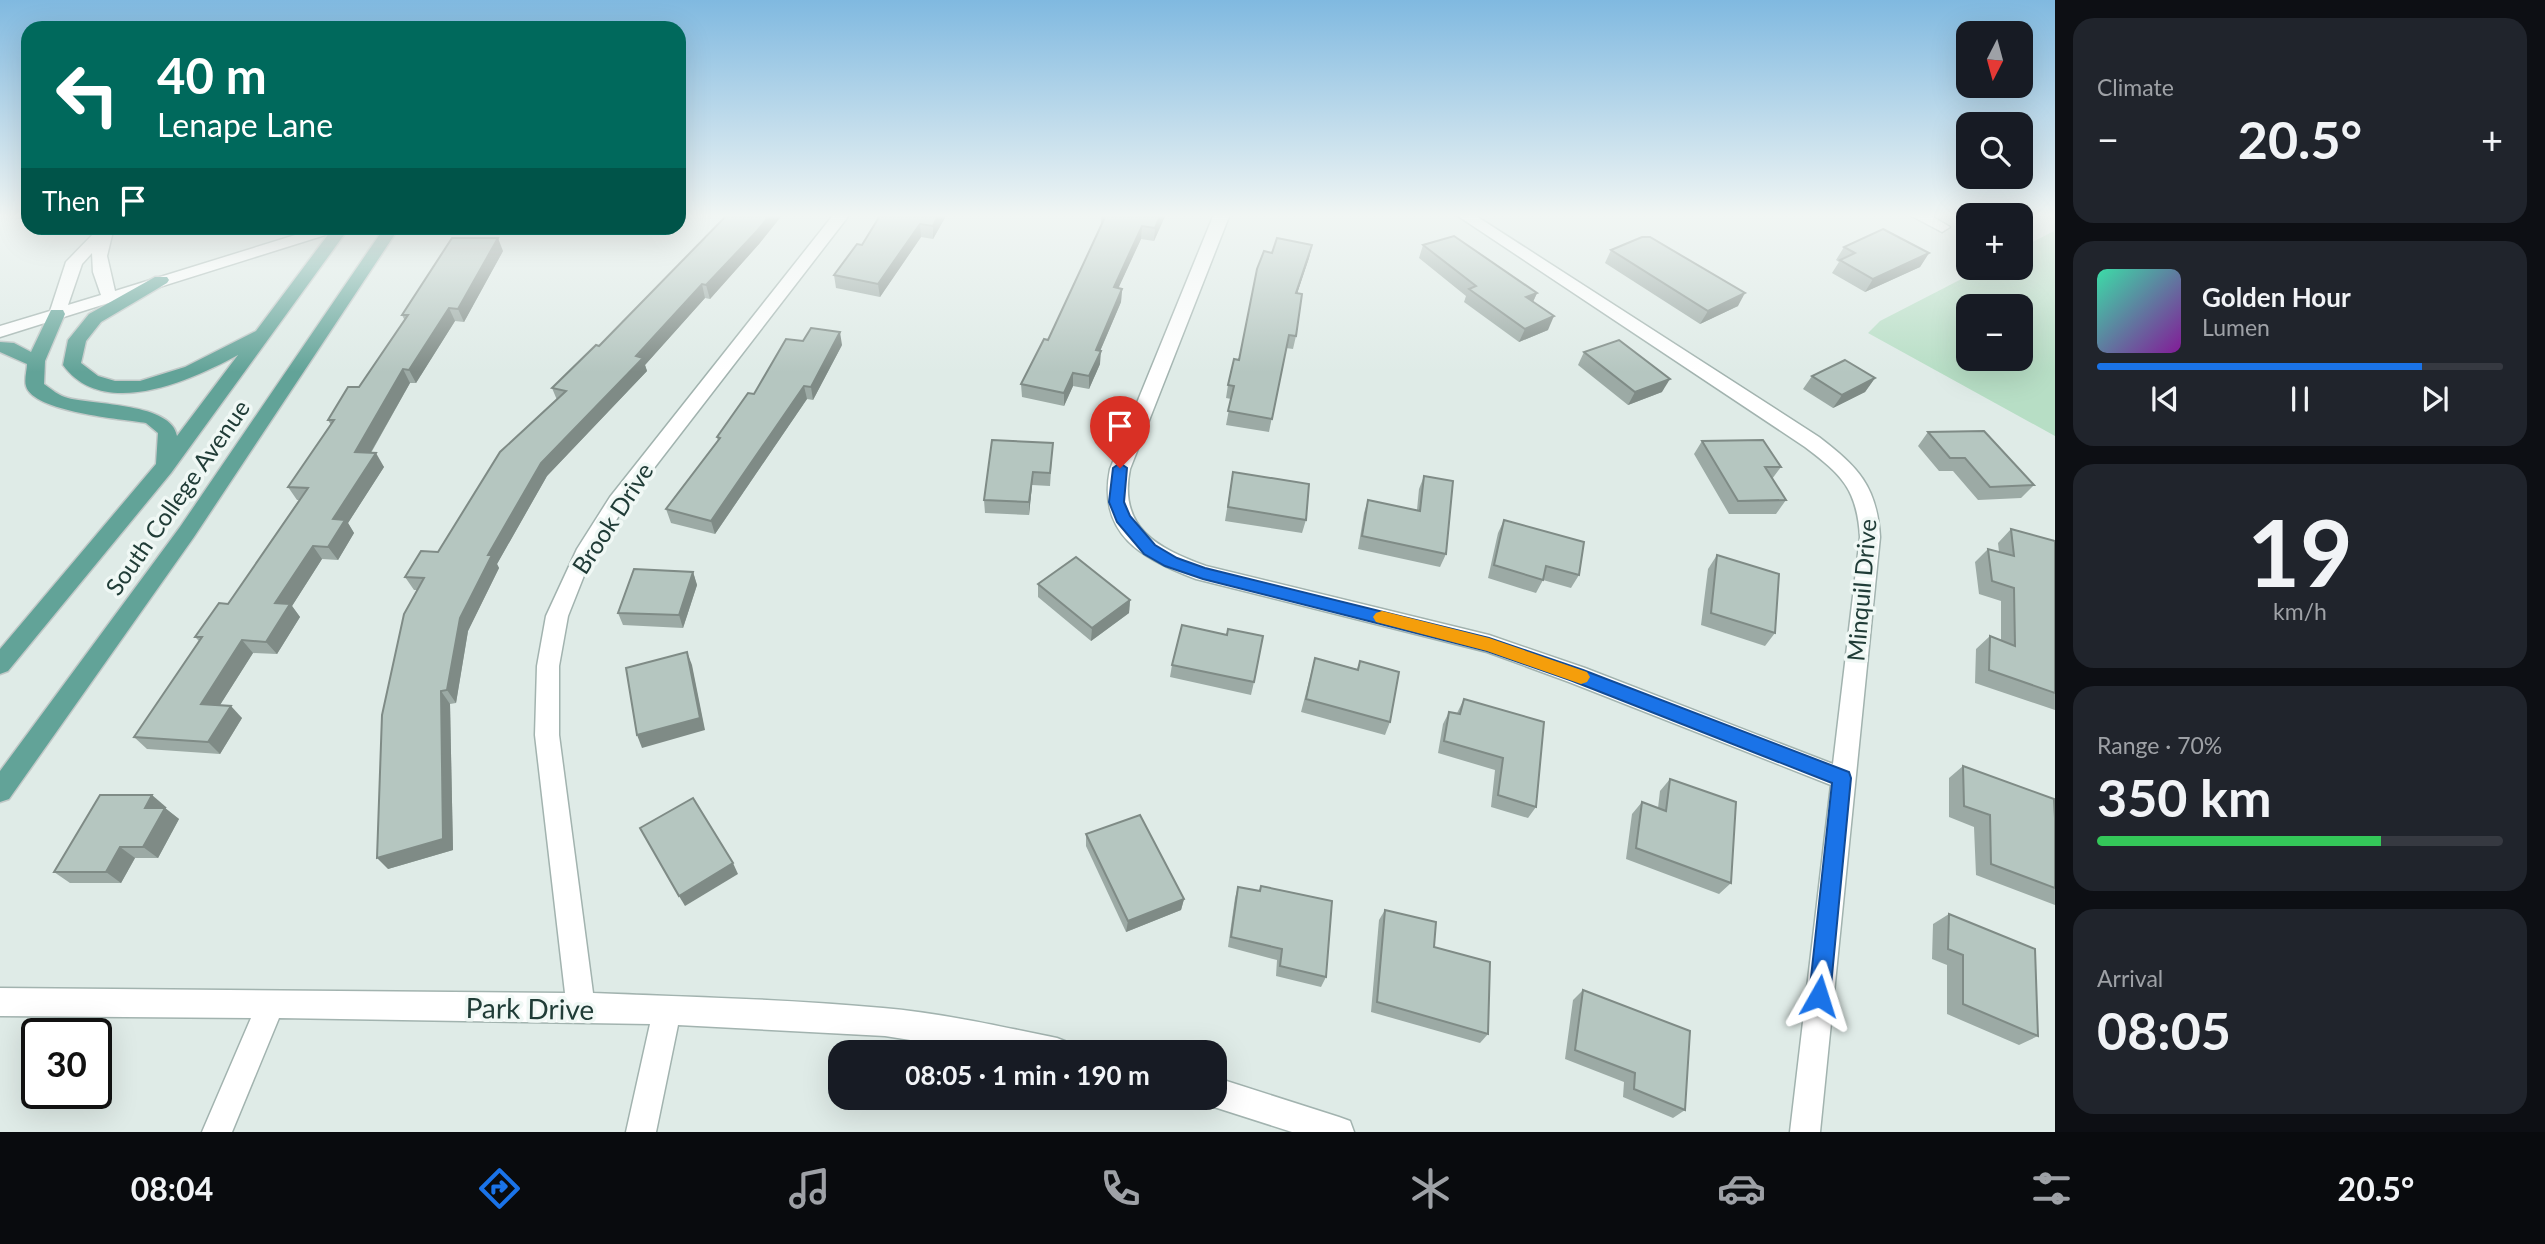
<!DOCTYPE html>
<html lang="en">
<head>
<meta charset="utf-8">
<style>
	:root { --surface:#171b24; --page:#20242c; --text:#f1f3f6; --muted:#9ea1a6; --line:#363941; --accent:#1a73e8 }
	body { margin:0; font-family:Lato,sans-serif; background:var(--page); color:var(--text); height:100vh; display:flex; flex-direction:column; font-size:26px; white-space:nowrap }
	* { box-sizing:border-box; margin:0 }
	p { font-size:23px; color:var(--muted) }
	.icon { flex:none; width:38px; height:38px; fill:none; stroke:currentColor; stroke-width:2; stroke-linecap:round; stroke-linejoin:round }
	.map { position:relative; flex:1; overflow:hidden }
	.sheet { display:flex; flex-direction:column; gap:18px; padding:18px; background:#0d0f14; width:490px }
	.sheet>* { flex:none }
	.top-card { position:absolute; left:21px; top:21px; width:665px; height:214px; border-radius:21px; box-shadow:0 7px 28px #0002; background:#00695c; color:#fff; overflow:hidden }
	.needle { width:46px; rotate:186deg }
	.fabs { position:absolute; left:1956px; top:21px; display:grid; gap:14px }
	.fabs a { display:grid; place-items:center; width:77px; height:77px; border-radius:14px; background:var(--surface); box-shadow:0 7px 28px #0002; font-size:35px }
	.speed { position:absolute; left:21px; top:1018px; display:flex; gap:14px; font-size:35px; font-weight:700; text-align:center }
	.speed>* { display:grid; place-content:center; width:91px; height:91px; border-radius:50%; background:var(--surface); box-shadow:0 7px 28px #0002; line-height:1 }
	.speed .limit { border:4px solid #111; border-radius:10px; background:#fff; color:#111 }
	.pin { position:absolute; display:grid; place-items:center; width:60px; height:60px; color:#fff; margin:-72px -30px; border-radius:50% 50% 50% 0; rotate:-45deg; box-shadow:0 0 7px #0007 }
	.pin .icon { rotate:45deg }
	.me { position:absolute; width:77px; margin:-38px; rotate:6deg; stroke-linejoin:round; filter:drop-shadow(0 0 5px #0008) }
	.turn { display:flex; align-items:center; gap:24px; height:147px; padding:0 21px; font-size:32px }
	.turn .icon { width:91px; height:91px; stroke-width:2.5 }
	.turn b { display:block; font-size:49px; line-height:60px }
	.then { display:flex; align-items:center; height:66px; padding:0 21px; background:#0003; gap:14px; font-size:26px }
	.big { font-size:52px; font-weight:700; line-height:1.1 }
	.sheet .tile { flex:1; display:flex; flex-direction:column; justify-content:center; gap:10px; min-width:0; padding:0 24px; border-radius:21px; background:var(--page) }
	.sheet .dial { align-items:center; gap:0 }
	.dial b { font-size:91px; line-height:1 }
	.song { display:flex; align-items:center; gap:21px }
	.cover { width:84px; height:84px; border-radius:10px; background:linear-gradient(135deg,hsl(160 70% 55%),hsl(290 70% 35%)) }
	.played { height:7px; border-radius:4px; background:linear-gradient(90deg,var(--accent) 80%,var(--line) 80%) }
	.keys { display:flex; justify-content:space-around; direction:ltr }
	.heat { display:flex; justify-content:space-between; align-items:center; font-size:38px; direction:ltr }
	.charge { height:10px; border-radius:5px; background:linear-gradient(90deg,#34c759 70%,var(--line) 0) }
	.trip { position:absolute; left:828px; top:1040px; width:399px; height:70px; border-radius:21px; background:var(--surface); box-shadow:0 7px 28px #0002; font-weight:700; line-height:70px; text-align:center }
	.menu { display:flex; height:112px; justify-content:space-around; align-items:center; background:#090b0e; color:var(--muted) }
	.menu .icon { width:49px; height:49px }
	.menu .selected { color:var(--accent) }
	.menu b { font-size:32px; color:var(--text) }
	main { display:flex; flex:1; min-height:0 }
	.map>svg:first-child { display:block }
	.green { fill:#b7dec5; fill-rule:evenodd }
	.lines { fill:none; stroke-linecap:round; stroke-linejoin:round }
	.minor-casing { stroke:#a2b3af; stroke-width:3 }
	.major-casing { stroke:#c1c8c7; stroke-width:3 }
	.minor { fill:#fff; fill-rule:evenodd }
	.major { fill:#62a398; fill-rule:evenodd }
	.wall { fill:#9caaa5 }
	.shaded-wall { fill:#7f8b86 }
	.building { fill:#b5c6c0; stroke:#7f8b86; stroke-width:2 }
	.route { fill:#1a73e8; stroke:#114b97; stroke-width:2 }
	.slow { fill:#f59e0b }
	.labels { text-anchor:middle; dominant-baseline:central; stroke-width:7; stroke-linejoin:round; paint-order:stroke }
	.street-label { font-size:24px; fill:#203c37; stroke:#f0f8f5 }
	.near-street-label { font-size:28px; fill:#203c37; stroke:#f0f8f5 }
</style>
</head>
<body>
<main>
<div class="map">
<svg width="2055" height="1132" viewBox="0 0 2055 1132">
	<rect width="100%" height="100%" fill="#dfebe7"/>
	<path class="green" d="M2053,214H2055V436L1868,333L1880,321L1983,268H2021V248L2054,231ZM1969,306H2021V359H1969Z"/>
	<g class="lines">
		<defs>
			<g id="minor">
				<path d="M834,214H850L624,507L585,573L568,616L559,666V735L593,993C690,997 786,999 883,1008C941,1013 999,1026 1057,1038L1067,1042L1071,1052H986L885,1036L678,1025L656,1132H626L650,1024L279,1018L232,1132H202L251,1018L0,1016V988L565,993L535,735L537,666L546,616L577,549L610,497Z"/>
				<path d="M1214,214H1230L1130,469C1118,528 1157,548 1206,566L1489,635L1585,668L1833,764L1860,537C1857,489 1842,475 1805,447L1455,214H1473L1819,437C1858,467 1877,486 1880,537L1820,1132H1790L1831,785L1569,682L1487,652L1196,579C1142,559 1097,534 1110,469Z"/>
				<polygon points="1908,214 1928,214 1950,227 1942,232"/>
				<path d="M99,228H111L113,231L107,256L115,291L318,228H341L338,231L0,337V326L50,311L66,262ZM92,253L93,272L101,295L68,305L82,264Z"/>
				<polygon points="1214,1077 1339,1117 1350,1121 1354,1132 1292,1132 1214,1107 1204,1102 1201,1097 1214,1097"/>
			</g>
			<g id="major">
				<path d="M333,228H349L171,473L8,671L0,674V649L156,464L158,433L146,423C122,419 33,412 26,386C24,380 27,370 27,364L0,352V342L14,343L31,352L51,310H63L65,314L45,361L44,384C51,389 59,396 68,398C94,405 172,403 177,436L238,355C192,380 103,421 63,365L68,340L89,314L155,277H167L169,280L167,283L101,322L86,341L81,363L98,376L115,381H140L185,367L256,331Z"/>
				<polygon points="384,228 399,228 194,537 9,799 0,802 0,771 180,527"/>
			</g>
		</defs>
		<use href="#minor" class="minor-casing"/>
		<use href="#major" class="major-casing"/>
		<use href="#minor" class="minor"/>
		<use href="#major" class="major"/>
	</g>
	<g class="wall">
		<polygon points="728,214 783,214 759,244 710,299 705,298 645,365 647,371 547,476 497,564 499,568 468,631 456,703 450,704 453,850 388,869 417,590 414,590 405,577 438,552 557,400 552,388 599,346"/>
		<polygon points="881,214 947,214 933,239 921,237 880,297 836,288 834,275 862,245"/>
		<polygon points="1101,214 1166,214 1154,241 1141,239 1118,288 1122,289 1121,302 1100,351 1100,364 1089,389 1073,386 1064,406 1022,397 1021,384 1048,340 1101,227"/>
		<polygon points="1312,245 1309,258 1297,293 1296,336 1293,349 1286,348 1269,432 1226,425 1231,399 1226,398 1228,385 1239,360 1272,253"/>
		<polygon points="1423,245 1537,293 1533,302 1548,330 1519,342 1464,302 1466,296 1419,258"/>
		<polygon points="1844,247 1929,253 1920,267 1865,292 1832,273 1839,262 1836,260"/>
		<polygon points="1611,250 1738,306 1700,324 1605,263"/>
		<polygon points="503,251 464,322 455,321 416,383 410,383 371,453 384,467 348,523 354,533 338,560 322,559 292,606 300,617 277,654 253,653 220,705 242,718 220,754 147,749 134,737 199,641 195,637 228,604 299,500 297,500 288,487 331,425 328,420 359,387 405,321 402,315"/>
		<polygon points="842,345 813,400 807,399 715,534 671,523 666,509 718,441 717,437"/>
		<polygon points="1584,352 1662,392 1628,405 1578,365"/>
		<polygon points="1812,376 1875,378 1865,392 1833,408 1803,389"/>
		<polygon points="1928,432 2034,485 2021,498 1978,500 1953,471 1939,471 1918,446"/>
		<polygon points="1702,441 1781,467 1772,479 1786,500 1776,514 1729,514 1694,454"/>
		<polygon points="1052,456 1050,486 1032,485 1029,515 985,513 984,500"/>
		<polygon points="1233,472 1306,520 1302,533 1225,521"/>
		<polygon points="1424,476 1446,554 1440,567 1358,549 1364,513 1368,500 1417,510 1419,489"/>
		<polygon points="1504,520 1579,575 1571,588 1543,580 1536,593 1488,578 1498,533"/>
		<polygon points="2011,529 2055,541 2055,710 1975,683 1976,649 1990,636 2001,641 2001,601 1979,594 1975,562 1988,549 1999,552 1998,543"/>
		<polygon points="1717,555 1775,633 1765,646 1701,625 1708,569"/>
		<polygon points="693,572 697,585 683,628 623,625 618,613"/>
		<polygon points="1038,584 1130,600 1129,613 1091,641 1038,597"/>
		<polygon points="1315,658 1357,669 1360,661 1390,722 1385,735 1301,712"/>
		<polygon points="1172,665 1254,682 1251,695 1170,677"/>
		<polygon points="1464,699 1536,807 1528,818 1491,807 1495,770 1438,753 1443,724 1449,712 1457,713"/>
		<polygon points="1963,766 2055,818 2055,905 1976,875 1974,827 1949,817 1949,778"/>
		<polygon points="1670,779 1731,883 1719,894 1626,859 1632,814 1642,802 1658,808 1660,791"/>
		<polygon points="166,807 165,808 179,819 158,858 135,858 121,883 70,883 54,872"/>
		<polygon points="1086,834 1184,899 1181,910 1126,932 1086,846"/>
		<polygon points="1261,886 1326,977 1321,987 1276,976 1277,960 1228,947 1235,898 1238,887 1259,891"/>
		<polygon points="1385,910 1434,947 1488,1034 1480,1043 1371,1012 1379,920"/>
		<polygon points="1949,914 2038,1036 2019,1045 1947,1014 1947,965 1932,959 1933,924"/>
		<polygon points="1583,990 1685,1110 1673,1118 1623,1097 1624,1082 1565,1059 1573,1000"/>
	</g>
	<g class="shaded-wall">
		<polygon points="771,214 783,214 759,244 710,299 706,285"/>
		<polygon points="939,214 947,214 933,239 933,226"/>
		<polygon points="1161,214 1166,214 1154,241 1155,228"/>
		<polygon points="920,224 921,237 880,297 878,284"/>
		<polygon points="1142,226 1141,239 1113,300 1114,287"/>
		<polygon points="498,238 503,251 464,322 458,309"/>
		<polygon points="1312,245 1309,258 1293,306 1296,293"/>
		<polygon points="1929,253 1920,267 1865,292 1873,279"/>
		<polygon points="702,284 705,298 645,365 647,371 547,476 497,564 499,568 468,631 456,703 447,690 460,618 488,555 541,463"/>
		<polygon points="1122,289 1121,302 1095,363 1096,350"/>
		<polygon points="1537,293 1531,306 1526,297"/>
		<polygon points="1745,293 1738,306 1700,324 1708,311"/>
		<polygon points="449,308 455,321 416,383 409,370"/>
		<polygon points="1554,316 1548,330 1519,342 1525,329"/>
		<polygon points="840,332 842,345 813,400 811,387"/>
		<polygon points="1101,351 1100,364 1089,389 1089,376"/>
		<polygon points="403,369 410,383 363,466 355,452"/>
		<polygon points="1073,373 1073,386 1064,406 1064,393"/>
		<polygon points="1875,378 1865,392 1833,408 1842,395"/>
		<polygon points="1670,379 1662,392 1628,405 1635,392"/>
		<polygon points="804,386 807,399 715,534 711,521"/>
		<polygon points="376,453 384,467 348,523 354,533 338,560 328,547 333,519"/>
		<polygon points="1033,472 1032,485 1029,515 1029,502"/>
		<polygon points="313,546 322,559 292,606 300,617 277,654 266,642 275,603"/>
		<polygon points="693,572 697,585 683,628 679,615"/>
		<polygon points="1130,600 1129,613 1091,641 1092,628"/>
		<polygon points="242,640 253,653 213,716 201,704"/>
		<polygon points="687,652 692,665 705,730 642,748 637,735"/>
		<polygon points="441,691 450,704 453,850 388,869 377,858"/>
		<polygon points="231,706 242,718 220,754 208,742"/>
		<polygon points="152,795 166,807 158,820 145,808"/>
		<polygon points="165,808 179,819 158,858 143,847"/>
		<polygon points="120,847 135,858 121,883 106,872"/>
		<polygon points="733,863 738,874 685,906 679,896"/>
		<polygon points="1184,899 1181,910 1126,932 1128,921"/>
	</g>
	<g class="building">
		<polygon points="728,214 771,214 757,231 706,285 702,284 636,356 643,358 541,463 488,555 492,555 460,618 447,690 441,691 443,839 377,858 382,715 404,614 424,578 405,577 421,551 438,552 500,452 566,391 552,388 596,345 599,346"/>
		<polygon points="881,214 939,214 933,226 920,224 878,284 834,275 857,244 862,245"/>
		<polygon points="1101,214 1161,214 1155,228 1142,226 1114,287 1122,289 1096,350 1101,351 1089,376 1073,373 1064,393 1021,384 1044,339 1048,340 1106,215"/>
		<polygon points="1883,229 1929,253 1873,279 1840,260 1855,253 1844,247"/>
		<polygon points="1454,236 1537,293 1526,297 1554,316 1525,329 1469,289 1476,286 1423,245"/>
		<polygon points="1642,237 1650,237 1745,293 1708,311 1611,250"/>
		<polygon points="452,238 498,238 458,309 449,308 409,370 403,369 355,452 376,453 333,519 345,520 328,547 313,546 275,603 290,604 266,642 242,640 201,704 231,706 208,742 134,737 202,637 195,637 219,603 228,604 308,488 288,487 334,420 328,420 348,387 359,387 408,315 402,315"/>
		<polygon points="1277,238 1312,245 1296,293 1302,294 1296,336 1289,335 1272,419 1228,411 1234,386 1228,385 1234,359 1239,360 1257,269 1264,251 1272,253"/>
		<polygon points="811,328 840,332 811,387 804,386 711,521 666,509 720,438 717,437 748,393 754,394 786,339 803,341"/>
		<polygon points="1619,340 1670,379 1635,392 1584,352"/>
		<polygon points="1845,360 1875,378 1842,395 1812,376"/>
		<polygon points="1984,431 2034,485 1990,487 1965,458 1950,458 1928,432"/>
		<polygon points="992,440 1053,443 1050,473 1033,472 1029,502 984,500"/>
		<polygon points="1763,440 1781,467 1765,467 1786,500 1738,501 1702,441"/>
		<polygon points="1233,472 1309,484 1306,520 1228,507"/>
		<polygon points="1424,476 1453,481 1446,554 1362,536 1368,500 1420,511"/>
		<polygon points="1504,520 1584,542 1579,575 1546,566 1543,580 1494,565"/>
		<polygon points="2011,529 2055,541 2055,693 1989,670 1990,636 2015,646 2014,588 1992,581 1988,549 2014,556"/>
		<polygon points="1717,555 1779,574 1775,633 1711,613"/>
		<polygon points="1076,557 1130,600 1092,628 1038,584"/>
		<polygon points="634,569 693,572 679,615 618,613"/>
		<polygon points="1182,625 1227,635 1228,629 1263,636 1254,682 1172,665"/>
		<polygon points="687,652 700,718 637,735 626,668"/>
		<polygon points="1315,658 1358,670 1360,661 1399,672 1390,722 1306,699"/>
		<polygon points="1464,699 1544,722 1536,807 1498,795 1503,758 1444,741 1449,712 1460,714"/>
		<polygon points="1963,766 2054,799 2055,818 2055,888 1991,864 1990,815 1964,806"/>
		<polygon points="1670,779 1736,802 1731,883 1636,848 1642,802 1666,811"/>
		<polygon points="100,795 152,795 145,808 165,808 143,847 120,847 106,872 54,872"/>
		<polygon points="693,798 733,863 679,896 640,828"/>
		<polygon points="1140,815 1184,899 1128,921 1086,834"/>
		<polygon points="1261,886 1332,901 1326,977 1280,966 1282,949 1231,937 1238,887 1260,891"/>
		<polygon points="1385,910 1436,922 1434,947 1490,962 1488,1034 1377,1002"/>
		<polygon points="1949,914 2035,949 2038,1036 1963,1004 1963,955 1948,949"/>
		<polygon points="1583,990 1690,1031 1685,1110 1634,1089 1635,1073 1575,1050"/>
	</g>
	<linearGradient id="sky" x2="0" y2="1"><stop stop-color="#80b9e0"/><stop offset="0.58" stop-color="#f1f6f4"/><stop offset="1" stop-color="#f1f6f4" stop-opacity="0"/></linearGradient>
	<rect width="2055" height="372" fill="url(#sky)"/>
	<polygon class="route" points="1120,463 1127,468 1124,502 1130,516 1155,545 1177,558 1205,568 1489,638 1583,670 1849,772 1851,778 1830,996 1827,1003 1819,1007 1812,1003 1809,996 1832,783 1570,680 1487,651 1203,579 1165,566 1144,554 1117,522 1109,502 1113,468"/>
	<polygon class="slow" points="1382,611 1489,638 1587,672 1590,677 1587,682 1581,684 1487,651 1376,622 1373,617 1376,613"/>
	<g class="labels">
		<g class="street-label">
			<text transform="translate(177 497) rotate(-55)">South College Avenue</text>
			<text transform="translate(612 518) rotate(-57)">Brook Drive</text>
			<text transform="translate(1861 590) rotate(-85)">Minquil Drive</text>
		</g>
		<g class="near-street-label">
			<text transform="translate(530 1008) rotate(1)">Park Drive</text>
		</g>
	</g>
</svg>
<div class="fabs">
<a><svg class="needle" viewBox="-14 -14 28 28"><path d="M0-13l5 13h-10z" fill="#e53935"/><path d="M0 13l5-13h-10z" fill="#9ea1a6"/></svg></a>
<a><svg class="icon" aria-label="search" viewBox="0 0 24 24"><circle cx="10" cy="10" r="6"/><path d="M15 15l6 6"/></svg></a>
<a>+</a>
<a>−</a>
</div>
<div class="speed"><div class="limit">30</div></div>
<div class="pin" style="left:1120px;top:468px;background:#d93025"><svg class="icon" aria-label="arrive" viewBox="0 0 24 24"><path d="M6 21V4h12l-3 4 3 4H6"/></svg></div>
<svg class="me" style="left:1819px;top:996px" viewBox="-20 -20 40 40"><path d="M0-17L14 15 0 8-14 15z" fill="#1a73e8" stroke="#fff" stroke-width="4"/></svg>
<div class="trip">08:05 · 1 min · 190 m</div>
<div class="top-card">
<div class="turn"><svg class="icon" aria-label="left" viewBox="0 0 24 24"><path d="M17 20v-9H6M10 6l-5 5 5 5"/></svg><div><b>40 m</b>Lenape Lane</div></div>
<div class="then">Then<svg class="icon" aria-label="arrive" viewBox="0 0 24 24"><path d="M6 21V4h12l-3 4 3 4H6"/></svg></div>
</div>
</div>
<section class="sheet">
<div class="tile"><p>Climate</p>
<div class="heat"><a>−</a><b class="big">20.5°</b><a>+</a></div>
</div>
<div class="tile">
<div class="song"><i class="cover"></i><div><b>Golden Hour</b><p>Lumen</p></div></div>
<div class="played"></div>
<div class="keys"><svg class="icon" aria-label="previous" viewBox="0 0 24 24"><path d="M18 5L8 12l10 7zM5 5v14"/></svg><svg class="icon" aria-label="pause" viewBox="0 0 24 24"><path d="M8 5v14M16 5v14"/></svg><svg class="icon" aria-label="next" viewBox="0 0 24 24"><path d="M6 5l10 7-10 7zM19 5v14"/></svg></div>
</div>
<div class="tile dial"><b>19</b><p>km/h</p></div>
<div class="tile"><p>Range · 70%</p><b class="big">350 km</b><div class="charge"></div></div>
<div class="tile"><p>Arrival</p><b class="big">08:05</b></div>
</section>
</main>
<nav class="menu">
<b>08:04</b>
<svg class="icon selected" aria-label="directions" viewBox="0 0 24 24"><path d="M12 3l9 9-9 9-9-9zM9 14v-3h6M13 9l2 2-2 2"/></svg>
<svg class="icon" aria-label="music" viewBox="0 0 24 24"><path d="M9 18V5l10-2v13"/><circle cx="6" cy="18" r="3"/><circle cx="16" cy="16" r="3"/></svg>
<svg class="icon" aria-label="phone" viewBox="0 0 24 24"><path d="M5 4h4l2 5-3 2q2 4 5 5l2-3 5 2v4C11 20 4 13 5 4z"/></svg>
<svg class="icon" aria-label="climate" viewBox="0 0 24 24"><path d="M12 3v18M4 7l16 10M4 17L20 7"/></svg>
<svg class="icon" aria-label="car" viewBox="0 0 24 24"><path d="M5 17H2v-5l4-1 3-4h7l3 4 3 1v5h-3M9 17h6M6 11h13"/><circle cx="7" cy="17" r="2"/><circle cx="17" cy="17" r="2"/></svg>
<svg class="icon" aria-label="filters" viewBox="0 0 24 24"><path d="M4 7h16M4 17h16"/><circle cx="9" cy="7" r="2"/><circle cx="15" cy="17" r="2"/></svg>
<b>20.5°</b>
</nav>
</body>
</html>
